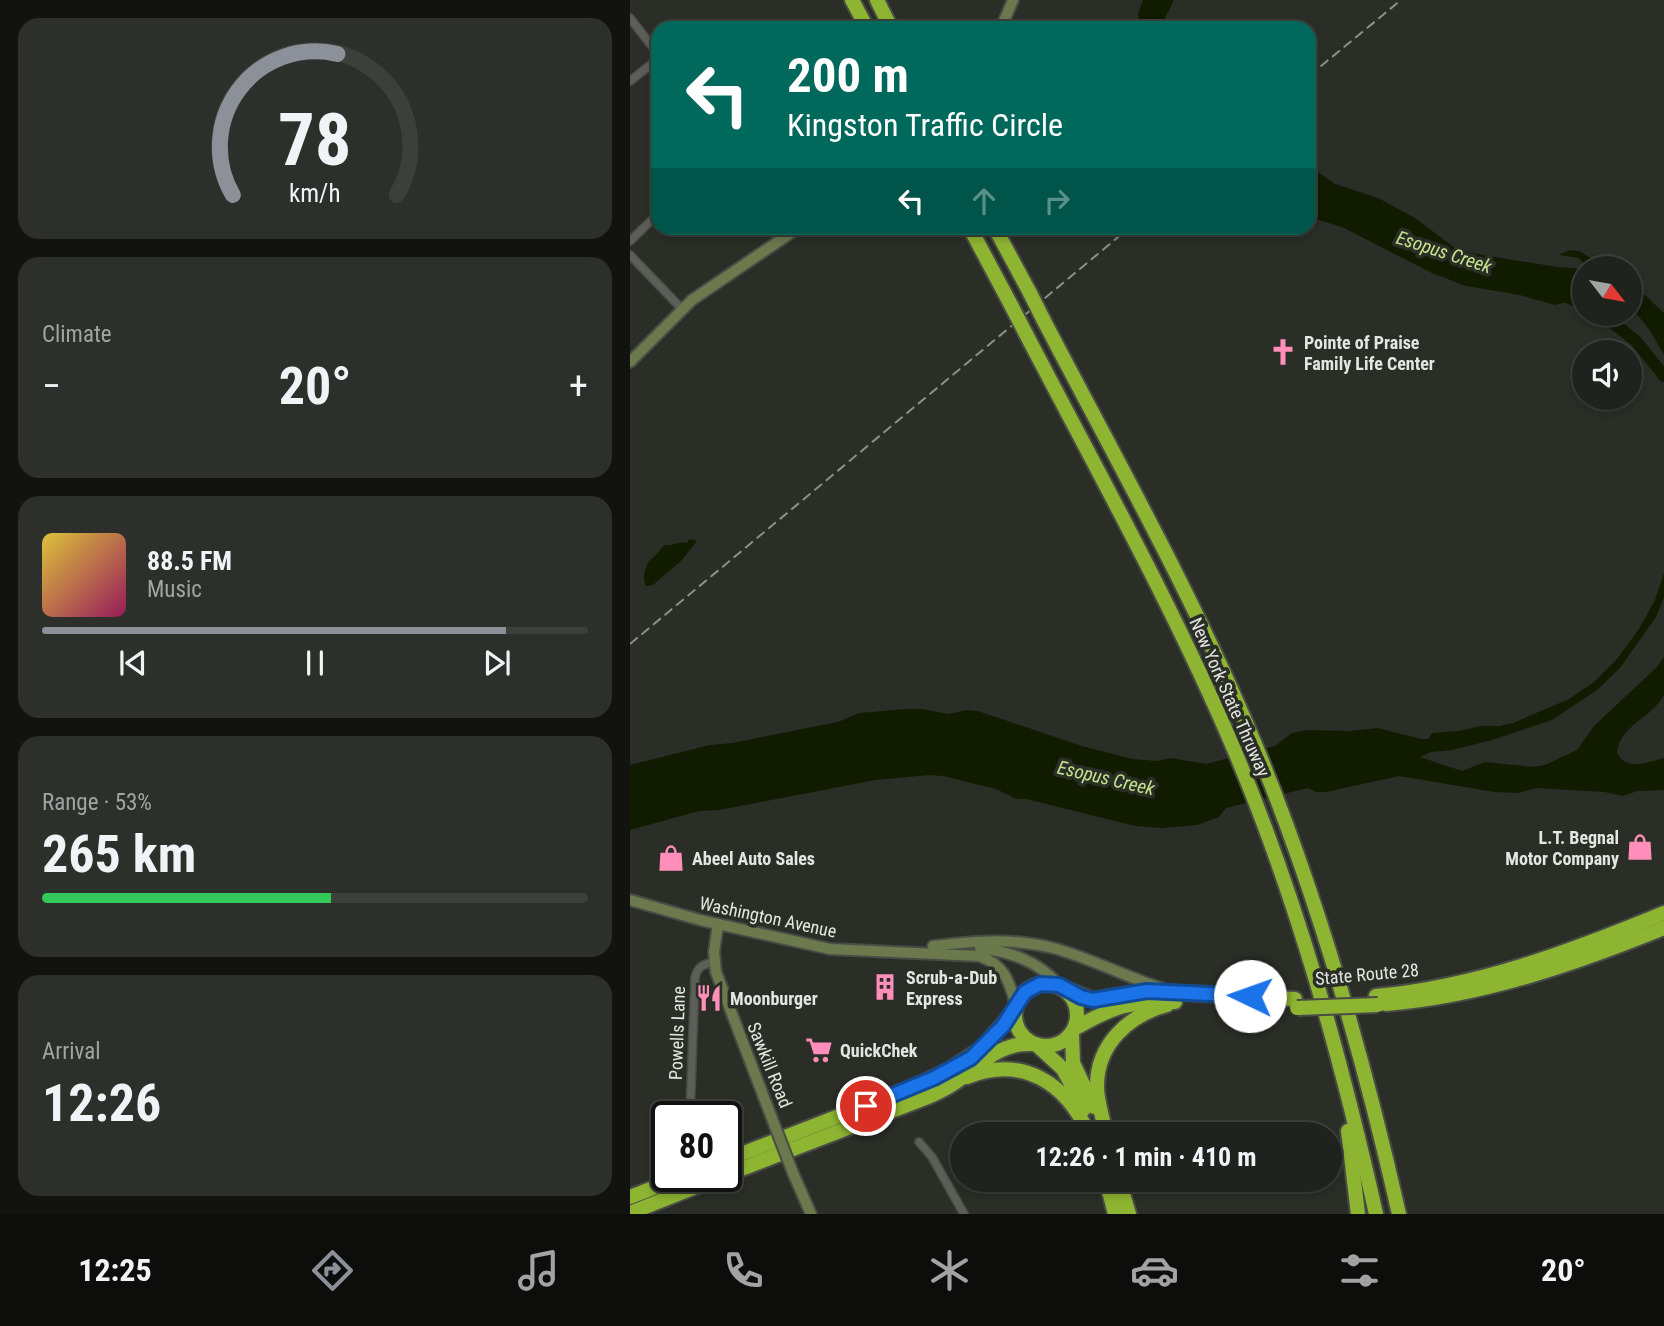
<!DOCTYPE html>
<html lang="en">
<head>
<meta charset="utf-8">
<style>
	:root { --surface:#20221d; --page:#2d2f2a; --text:#f1f3f6; --muted:#a2a4a4; --line:#3d3f3b; --accent:#8c9099 }
	body { margin:0; font-family:"Roboto Condensed",sans-serif; background:var(--page); color:var(--text); height:100vh; display:flex; flex-direction:column; font-size:26px; white-space:nowrap }
	* { box-sizing:border-box; margin:0 }
	p { font-size:23px; color:var(--muted) }
	.icon { flex:none; width:38px; height:38px; fill:none; stroke:currentColor; stroke-width:2; stroke-linecap:round; stroke-linejoin:round }
	.map { position:relative; flex:1; overflow:hidden }
	.panel { display:flex; flex-direction:column; gap:18px; padding:18px; background:#121310; width:630px }
	.panel>* { flex:none }
	.banner { position:absolute; left:21px; top:21px; width:665px; height:214px; border-radius:21px; box-shadow:0 4px 10px #0003,0 0 0 2px var(--line); background:#00695c; color:#fff; overflow:hidden }
	.needle { width:46px; rotate:121deg }
	.buttons { position:absolute; left:942px; top:256px; display:grid; gap:14px }
	.buttons a { display:grid; place-items:center; width:70px; height:70px; border-radius:50%; background:var(--surface); box-shadow:0 4px 10px #0003,0 0 0 2px var(--line); font-size:35px }
	.speed { position:absolute; left:21px; top:1101px; display:flex; gap:14px; font-size:35px; font-weight:700; text-align:center }
	.speed>* { display:grid; place-content:center; width:91px; height:91px; border-radius:50%; background:var(--surface); box-shadow:0 4px 10px #0003,0 0 0 2px var(--line); line-height:1 }
	.speed .limit { border:4px solid #111; border-radius:10px; background:#fff; color:#111 }
	.pin { position:absolute; display:grid; place-items:center; width:60px; height:60px; color:#fff; margin:-30px; border:4px solid #fff; border-radius:50%; box-shadow:0 2px 7px #0007 }
	.me { position:absolute; width:77px; margin:-38px; rotate:273deg; stroke-linejoin:round; filter:drop-shadow(0 0 5px #0008) }
	.turn { display:flex; align-items:center; gap:24px; height:147px; padding:0 21px; font-size:32px }
	.turn .icon { width:91px; height:91px; stroke-width:2.5 }
	.turn b { display:block; font-size:49px; line-height:60px }
	.lanes { display:flex; align-items:center; height:66px; padding:0 21px; background:#0003; justify-content:center; gap:35px; direction:ltr }
	.lanes .off { opacity:.35 }
	.big { font-size:52px; font-weight:700; line-height:1.1 }
	.panel .widget { flex:1; display:flex; flex-direction:column; justify-content:center; gap:10px; min-width:0; padding:0 24px; border-radius:21px; background:var(--page) }
	.panel .dial { align-items:center; gap:0 }
	.dial svg { height:182px; overflow:visible; fill:none; stroke:var(--line); stroke-width:7; stroke-linecap:round; text-anchor:middle }
	.dial text { fill:var(--text); stroke:none }
	.song { display:flex; align-items:center; gap:21px }
	.cover { width:84px; height:84px; border-radius:10px; background:linear-gradient(135deg,hsl(50 70% 55%),hsl(330 70% 35%)) }
	.played { height:7px; border-radius:4px; background:linear-gradient(90deg,var(--accent) 85%,var(--line) 85%) }
	.keys { display:flex; justify-content:space-around; direction:ltr }
	.heat { display:flex; justify-content:space-between; align-items:center; font-size:38px; direction:ltr }
	.charge { height:10px; border-radius:5px; background:linear-gradient(90deg,#34c759 53%,var(--line) 0) }
	.trip { position:absolute; left:320px; top:1122px; width:392px; height:70px; border-radius:35px; background:var(--surface); box-shadow:0 4px 10px #0003,0 0 0 2px var(--line); font-weight:700; line-height:70px; text-align:center }
	.tabs { display:flex; height:112px; justify-content:space-around; align-items:center; background:#0d0e0c; color:var(--muted) }
	.tabs .icon { width:49px; height:49px }
	.tabs .selected { color:var(--accent) }
	.tabs b { font-size:32px; color:var(--text) }
	main { display:flex; flex:1; min-height:0 }
	.map>svg:first-child { display:block }
	.water { fill:#111b00 }
	.lines { fill:none; stroke-linecap:round; stroke-linejoin:round }
	.river { stroke:#111b00; stroke-width:12 }
	.street-casing { stroke:#494c46; stroke-width:10 }
	.secondary-casing { stroke:#494c46; stroke-width:14 }
	.highway-casing { stroke:#494c46; stroke-width:18 }
	.street { stroke:#5c5f58; stroke-width:7 }
	.secondary { stroke:#6b794d; stroke-width:10 }
	.highway { stroke:#8eb532; stroke-width:14 }
	.rail { stroke:#8d8f89; stroke-width:2; stroke-dasharray:10 5; stroke-linecap:butt }
	.secondary-bridge-casing { stroke:#494c46; stroke-width:14; stroke-linecap:butt }
	.highway-bridge-casing { stroke:#494c46; stroke-width:18; stroke-linecap:butt }
	.secondary-bridge { stroke:#6b794d; stroke-width:10 }
	.highway-bridge { stroke:#8eb532; stroke-width:14 }
	.route-casing { stroke:#114b97; stroke-width:18 }
	.route { stroke:#1a73e8; stroke-width:12 }
	.labels { text-anchor:middle; dominant-baseline:central; stroke-width:7; stroke-linejoin:round; paint-order:stroke }
	.poi-label { font-size:18px; font-weight:bold; fill:#e4e6e1; stroke:#2b2e27; text-anchor:start }
	.street-label { font-size:18px; fill:#e4e6e1; stroke:#2b2e27 }
	.water-label { font-size:19px; font-style:italic; fill:#c4e48b; stroke:#2b2e27 }
</style>
</head>
<body>
<main>
<section class="panel">
<div class="widget dial"><svg viewBox="0 0 100 80">
<path d="M14 69A42 42 0 1 1 86 69"/>
<path d="M14 69A42 42 0 0 1 60 7" stroke="#8c9099"/>
<text x="50" y="56" font-size="32" font-weight="700">78</text>
<text x="50" y="72" font-size="11">km/h</text>
</svg></div>
<div class="widget"><p>Climate</p>
<div class="heat"><a>−</a><b class="big">20°</b><a>+</a></div>
</div>
<div class="widget">
<div class="song"><i class="cover"></i><div><b>88.5 FM</b><p>Music</p></div></div>
<div class="played"></div>
<div class="keys"><svg class="icon" aria-label="previous" viewBox="0 0 24 24"><path d="M18 5L8 12l10 7zM5 5v14"/></svg><svg class="icon" aria-label="pause" viewBox="0 0 24 24"><path d="M8 5v14M16 5v14"/></svg><svg class="icon" aria-label="next" viewBox="0 0 24 24"><path d="M6 5l10 7-10 7zM19 5v14"/></svg></div>
</div>
<div class="widget"><p>Range · 53%</p><b class="big">265 km</b><div class="charge"></div></div>
<div class="widget"><p>Arrival</p><b class="big">12:26</b></div>
</section>
<div class="map">
<svg width="1034" height="1214" viewBox="0 0 1034 1214">
	<rect width="100%" height="100%" fill="#2b2e27"/>
	<g class="water">
		<polygon points="513,0 544,0 535,18 537,28 510,28 508,14"/>
		<polygon points="679,166 705,184 748,198 785,218 829,251 927,267 954,269 954,297 925,305 890,295 836,286 802,273 712,227 679,217"/>
		<polygon points="940,250 949,251 978,268 957,268 949,258 929,255"/>
		<path d="M999,280L1034,313V355C1025,340 1015,318 999,309Z"/>
		<path d="M60,539L67,541L51,561L23,585L16,586C12,577 15,571 18,562C21,560 32,549 34,545C42,547 47,541 56,543Z"/>
		<path d="M1034,573V597L1026,617L990,668L967,690L922,720L862,740L822,750L801,752L790,757L832,771L855,762L902,767L915,765L947,750L964,726L1026,668L1034,657V695C1022,718 990,725 987,752C996,772 1018,762 1034,758V790L1007,791L993,796L974,792L906,788L888,793L864,792L769,776L696,792H686L678,788L596,808L589,817L567,825L531,828L505,826L396,799H386L366,789L313,776L299,775L246,780L89,810L69,811L0,830V765L80,745L102,743L208,722L230,713L275,709H293L318,714L337,710L348,711L452,746L502,759L526,761L541,758L576,764L645,746L662,733L678,730L718,731L748,728L791,739H798L802,733L829,731L851,726H870L883,723L939,699L964,682L987,659L1009,629L1025,600Z"/>
	</g>
	<g class="lines">
		<g class="river">
			<polyline points="927,292 954,305"/>
			<polyline points="970,313 1006,341 1034,376"/>
		</g>
		<defs>
			<g id="street">
				<polyline points="0,18 28,54"/>
				<polyline points="0,81 28,59"/>
				<polyline points="0,241 28,214"/>
				<polyline points="0,255 52,309"/>
				<path d="M60,1116L65,978C67,967 73,964 84,962"/>
				<polyline points="289,1142 302,1157 334,1214"/>
			</g>
			<g id="secondary">
				<polyline points="371,28 383,0"/>
				<polyline points="0,362 62,300 168,228"/>
				<path d="M0,900L70,920L200,949L349,956C375,965 379,981 386,1005"/>
				<polyline points="88,924 84,952 86,972 141,1116"/>
				<path d="M303,946C342,941 384,938 423,948C460,958 494,976 531,988"/>
				<path d="M350,948C381,952 408,961 429,985"/>
				<polyline points="163,1173 181,1214"/>
			</g>
			<g id="highway">
				<polyline points="222,0 237,28"/>
				<polyline points="247,0 261,28"/>
				<polyline points="340,228 382,307"/>
				<polyline points="365,228 400,293"/>
				<path d="M413,319C487,461 566,601 627,749C689,900 733,1055 769,1214"/>
				<path d="M396,334C468,472 545,610 606,754C668,902 711,1058 746,1214"/>
				<circle cx="416" cy="1015" r="31"/>
				<polyline points="434,988 463,1000 517,991 665,999"/>
				<path d="M746,996C846,987 942,951 1034,913"/>
				<path d="M756,1004C852,996 945,964 1034,928"/>
				<path d="M444,1029C484,1006 499,1001 545,1002"/>
				<polyline points="442,1034 443,1063 464,1107"/>
				<polyline points="408,1046 433,1069 454,1109"/>
				<path d="M337,1077C393,1055 436,1083 459,1134"/>
				<polyline points="718,1131 728,1214"/>
				<path d="M476,1134C473,1118 467,1102 467,1086C467,1044 499,1015 537,1005"/>
				<polyline points="96,1160 276,1090 316,1072 351,1049 385,1011"/>
				<path d="M96,1175L298,1097C307,1093 315,1089 323,1084C349,1067 368,1042 402,1044"/>
				<polyline points="476,1180 485,1214"/>
				<polyline points="489,1180 499,1214"/>
				<polyline points="0,1197 54,1176"/>
				<polyline points="0,1213 93,1176"/>
			</g>
		</defs>
		<use href="#street" class="street-casing"/>
		<use href="#secondary" class="secondary-casing"/>
		<use href="#highway" class="highway-casing"/>
		<use href="#street" class="street"/>
		<use href="#secondary" class="secondary"/>
		<use href="#highway" class="highway"/>
		<g class="rail">
			<polyline points="679,76 771,0"/>
			<polyline points="0,644 499,228"/>
		</g>
		<defs>
			<polyline id="secondary-bridge" points="141,1116 163,1173"/>
			<g id="highway-bridge">
				<polyline points="400,293 413,319"/>
				<polyline points="382,307 396,334"/>
				<polyline points="667,1008 748,1005"/>
			</g>
		</defs>
		<use href="#secondary-bridge" class="secondary-bridge-casing"/>
		<use href="#highway-bridge" class="highway-bridge-casing"/>
		<use href="#secondary-bridge" class="secondary-bridge"/>
		<use href="#highway-bridge" class="highway-bridge"/>
	</g>
	<g class="lines">
		<defs>
			<polyline id="route" points="236,1106 304,1078 341,1058 373,1026 395,992 410,984 429,985 451,997 463,1000 517,991 620,996"/>
		</defs>
		<use href="#route" class="route-casing"/>
		<use href="#route" class="route"/>
	</g>
	<defs>
		<symbol id="church-bare" viewBox="-9 -9 18 18"><path d="M-1.2-6h2.4v3.5h3.3v2.4h-3.3V6h-2.4V-.1h-3.3v-2.4h3.3Z" fill="#ff8eba" stroke="#2b2e27" stroke-width="2.5" paint-order="stroke"/></symbol>
		<symbol id="shop-bare" viewBox="-9 -9 18 18"><path d="M-5-2.5h2.3a2.7 3.5 0 0 1 5.4 0H5L5.5 6h-11ZM-1.5-2.5h3a1.5 2.3 0 0 0-3 0Z" fill="#ff8eba" stroke="#2b2e27" stroke-width="2.5" paint-order="stroke"/></symbol>
		<symbol id="building-bare" viewBox="-9 -9 18 18"><path d="M-4-6H4V6H1V3H-1V6H-4ZM-2.5-4.3h1.7v1.8h-1.7ZM.8-4.3h1.7v1.8H.8ZM-2.5-1h1.7V.8h-1.7ZM.8-1h1.7V.8H.8Z" fill="#ff8eba" stroke="#2b2e27" stroke-width="2.5" paint-order="stroke"/></symbol>
		<symbol id="restaurant-bare" viewBox="-9 -9 18 18"><path d="M-5-6h1v4h1v-4h1v4h1v-4h1v5L-1.5 .5V6h-2V.5L-5-1ZM5-6V6H3V1.5H1.5Q1.5-4 5-6Z" fill="#ff8eba" stroke="#2b2e27" stroke-width="2.5" paint-order="stroke"/></symbol>
		<symbol id="supermarket-bare" viewBox="-9 -9 18 18"><path d="M-6-5.5h2.5l.6 2H6L4.5 2H-2.5L-4.4-4H-6ZM-1.5 3.2a1.3 1.3 0 1 0 .1 0ZM3 3.2a1.3 1.3 0 1 0 .1 0Z" fill="#ff8eba" stroke="#2b2e27" stroke-width="2.5" paint-order="stroke"/></symbol>
	</defs>
	<g fill-rule="evenodd">
		<use href="#church-bare" x="634" y="333" width="38" height="38"/>
		<use href="#shop-bare" x="991" y="828" width="38" height="38"/>
		<use href="#shop-bare" x="22" y="839" width="38" height="38"/>
		<use href="#building-bare" x="236" y="968" width="38" height="38"/>
		<use href="#restaurant-bare" x="60" y="979" width="38" height="38"/>
		<use href="#supermarket-bare" x="170" y="1031" width="38" height="38"/>
	</g>
	<g class="labels">
		<g class="poi-label">
			<text x="674" y="342">Pointe of Praise<tspan x="674" dy="21">Family Life Center</tspan></text>
			<text x="989" y="837" text-anchor="end">L.T. Begnal<tspan x="989" dy="21">Motor Company</tspan></text>
			<text x="62" y="858">Abeel Auto Sales</text>
			<text x="276" y="977">Scrub-a-Dub<tspan x="276" dy="21">Express</tspan></text>
			<text x="100" y="998">Moonburger</text>
			<text x="210" y="1050">QuickChek</text>
		</g>
		<g class="street-label">
			<text transform="translate(600 697) rotate(66)">New York State Thruway</text>
			<text transform="translate(138 917) rotate(12)">Washington Avenue</text>
			<text transform="translate(737 974) rotate(-5)">State Route 28</text>
			<text transform="translate(47 1033) rotate(-88)">Powells Lane</text>
			<text transform="translate(140 1065) rotate(68)">Sawkill Road</text>
		</g>
		<g class="water-label">
			<text transform="translate(814 252) rotate(18)">Esopus Creek</text>
			<text transform="translate(476 778) rotate(13)">Esopus Creek</text>
		</g>
	</g>
</svg>
<div class="buttons">
<a><svg class="needle" viewBox="-14 -14 28 28"><path d="M0-13l5 13h-10z" fill="#e53935"/><path d="M0 13l5-13h-10z" fill="#a2a4a4"/></svg></a>
<a><svg class="icon" aria-label="sound" viewBox="0 0 24 24"><path d="M4 9h4l5-4v14l-5-4H4zM17 9q2 3 0 6"/></svg></a>
</div>
<div class="speed"><div class="limit">80</div></div>
<div class="pin" style="left:236px;top:1106px;background:#d93025"><svg class="icon" aria-label="arrive" viewBox="0 0 24 24"><path d="M6 21V4h12l-3 4 3 4H6"/></svg></div>
<svg class="me" style="left:620px;top:996px" viewBox="-20 -20 40 40"><circle r="19" fill="#fff"/><path d="M0-13L10 11 0 6-10 11z" fill="#1a73e8"/></svg>
<div class="trip">12:26 · 1 min · 410 m</div>
<div class="banner">
<div class="turn"><svg class="icon" aria-label="left" viewBox="0 0 24 24"><path d="M17 20v-9H6M10 6l-5 5 5 5"/></svg><div><b>200 m</b>Kingston Traffic Circle</div></div>
<div class="lanes"><svg class="icon" aria-label="left" viewBox="0 0 24 24"><path d="M17 20v-9H6M10 6l-5 5 5 5"/></svg><svg class="icon off" aria-label="ahead" viewBox="0 0 24 24"><path d="M12 20V5M6 11l6-6 6 6"/></svg><svg class="icon off" aria-label="right" viewBox="0 0 24 24"><path d="M7 20v-9h11M14 6l5 5-5 5"/></svg></div>
</div>
</div>
</main>
<nav class="tabs">
<b>12:25</b>
<svg class="icon selected" aria-label="directions" viewBox="0 0 24 24"><path d="M12 3l9 9-9 9-9-9zM9 14v-3h6M13 9l2 2-2 2"/></svg>
<svg class="icon" aria-label="music" viewBox="0 0 24 24"><path d="M9 18V5l10-2v13"/><circle cx="6" cy="18" r="3"/><circle cx="16" cy="16" r="3"/></svg>
<svg class="icon" aria-label="phone" viewBox="0 0 24 24"><path d="M5 4h4l2 5-3 2q2 4 5 5l2-3 5 2v4C11 20 4 13 5 4z"/></svg>
<svg class="icon" aria-label="climate" viewBox="0 0 24 24"><path d="M12 3v18M4 7l16 10M4 17L20 7"/></svg>
<svg class="icon" aria-label="car" viewBox="0 0 24 24"><path d="M5 17H2v-5l4-1 3-4h7l3 4 3 1v5h-3M9 17h6M6 11h13"/><circle cx="7" cy="17" r="2"/><circle cx="17" cy="17" r="2"/></svg>
<svg class="icon" aria-label="filters" viewBox="0 0 24 24"><path d="M4 7h16M4 17h16"/><circle cx="9" cy="7" r="2"/><circle cx="15" cy="17" r="2"/></svg>
<b>20°</b>
</nav>
</body>
</html>
